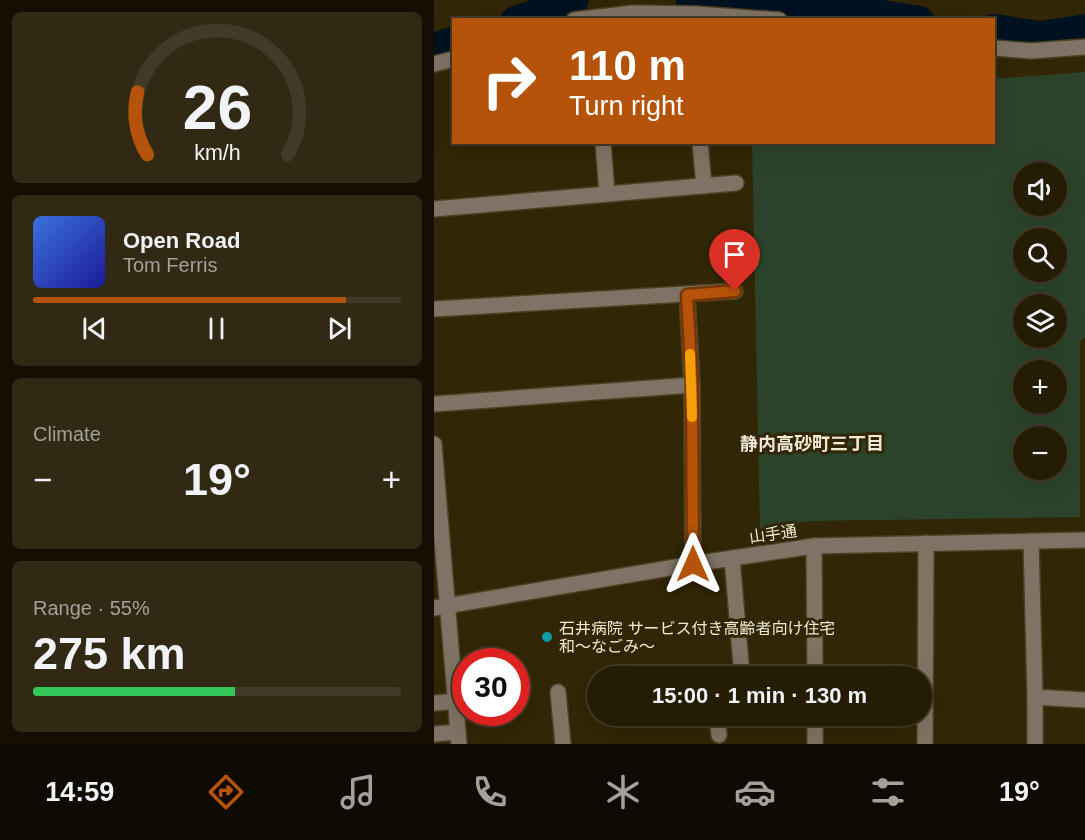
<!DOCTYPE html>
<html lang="en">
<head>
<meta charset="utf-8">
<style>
	:root { --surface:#251c04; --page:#312913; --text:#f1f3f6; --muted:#a3a19a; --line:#423a26; --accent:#b45309 }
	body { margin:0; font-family:Helvetica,"Noto Sans JP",sans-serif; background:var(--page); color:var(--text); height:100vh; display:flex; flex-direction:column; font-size:22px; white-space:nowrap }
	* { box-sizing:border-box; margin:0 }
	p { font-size:20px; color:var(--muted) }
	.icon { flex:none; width:33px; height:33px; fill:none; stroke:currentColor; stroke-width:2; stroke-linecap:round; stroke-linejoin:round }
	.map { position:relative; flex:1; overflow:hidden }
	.side { display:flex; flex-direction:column; gap:12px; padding:12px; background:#140f02; width:434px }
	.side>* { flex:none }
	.hud { position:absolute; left:18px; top:18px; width:543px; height:126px; border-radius:0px; box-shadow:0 6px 24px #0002,0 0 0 2px var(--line); background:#b45309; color:#fff; overflow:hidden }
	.controls { position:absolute; left:579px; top:162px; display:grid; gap:12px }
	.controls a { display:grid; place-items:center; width:54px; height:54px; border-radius:50%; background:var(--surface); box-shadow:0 6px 24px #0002,0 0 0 2px var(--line); font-size:30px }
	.speed { position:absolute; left:18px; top:648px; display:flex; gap:12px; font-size:30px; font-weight:700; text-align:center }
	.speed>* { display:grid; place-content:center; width:78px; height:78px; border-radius:50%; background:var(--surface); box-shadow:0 6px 24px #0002,0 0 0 2px var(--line); line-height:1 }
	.speed .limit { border:9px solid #d22; background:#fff; color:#111 }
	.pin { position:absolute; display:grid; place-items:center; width:51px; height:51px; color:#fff; margin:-62px -26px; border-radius:50% 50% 50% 0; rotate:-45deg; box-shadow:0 0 6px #0007 }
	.pin .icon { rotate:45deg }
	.me { position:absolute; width:66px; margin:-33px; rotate:0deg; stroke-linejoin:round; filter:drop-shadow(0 0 4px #0008) }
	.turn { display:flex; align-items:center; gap:21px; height:126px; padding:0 18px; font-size:27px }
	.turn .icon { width:78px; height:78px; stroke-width:2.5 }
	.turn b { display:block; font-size:42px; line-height:51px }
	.big { font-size:45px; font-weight:700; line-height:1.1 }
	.side .card { flex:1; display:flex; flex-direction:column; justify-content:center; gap:9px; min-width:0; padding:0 21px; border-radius:9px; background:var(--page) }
	.side .dial { align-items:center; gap:0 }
	.dial svg { height:156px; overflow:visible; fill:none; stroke:var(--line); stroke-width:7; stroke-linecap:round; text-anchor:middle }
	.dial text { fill:var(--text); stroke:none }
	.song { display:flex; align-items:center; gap:18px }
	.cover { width:72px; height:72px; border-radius:9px; background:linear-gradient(135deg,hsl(220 70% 55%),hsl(240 70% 35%)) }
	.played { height:6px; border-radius:3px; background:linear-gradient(90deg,var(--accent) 85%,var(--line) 85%) }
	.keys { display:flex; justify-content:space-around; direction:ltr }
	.heat { display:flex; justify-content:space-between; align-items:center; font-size:33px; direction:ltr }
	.charge { height:9px; border-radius:4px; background:linear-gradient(90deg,#34c759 55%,var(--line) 0) }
	.trip { position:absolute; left:153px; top:666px; width:345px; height:60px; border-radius:30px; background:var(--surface); box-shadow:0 6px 24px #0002,0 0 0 2px var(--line); font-weight:700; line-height:60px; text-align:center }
	.tabs { display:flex; height:96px; justify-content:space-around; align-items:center; background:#0f0b02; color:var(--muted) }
	.tabs .icon { width:42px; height:42px }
	.tabs .on { color:var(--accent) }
	.tabs b { font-size:27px; color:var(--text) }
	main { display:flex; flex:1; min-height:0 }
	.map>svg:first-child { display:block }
	.green { fill:#2b432b; fill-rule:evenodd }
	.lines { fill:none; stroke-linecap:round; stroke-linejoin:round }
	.river { stroke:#001222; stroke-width:28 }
	.minor-casing { stroke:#4c4122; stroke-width:18 }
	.minor { stroke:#7f7365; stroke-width:15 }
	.route-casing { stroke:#753606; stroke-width:15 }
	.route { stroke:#b45309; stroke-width:10 }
	.slow { stroke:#f59e0b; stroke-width:10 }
	.culture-dot { fill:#0f9aa8; stroke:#312605; stroke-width:2 }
	.labels { text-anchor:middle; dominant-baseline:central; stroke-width:6; stroke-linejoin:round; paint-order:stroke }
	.street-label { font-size:16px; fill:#efe9d6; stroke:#312605 }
	.poi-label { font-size:16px; fill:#efe9d6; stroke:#312605; text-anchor:start }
	.neighbourhood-label { font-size:18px; font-weight:bold; fill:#efe9d6; stroke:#312605 }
</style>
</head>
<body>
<main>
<section class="side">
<div class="card dial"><svg viewBox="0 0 100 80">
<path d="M14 69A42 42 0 1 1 86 69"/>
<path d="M14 69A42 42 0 0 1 9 37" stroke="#b45309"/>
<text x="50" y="56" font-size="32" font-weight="700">26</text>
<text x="50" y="72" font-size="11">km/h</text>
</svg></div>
<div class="card">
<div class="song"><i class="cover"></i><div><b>Open Road</b><p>Tom Ferris</p></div></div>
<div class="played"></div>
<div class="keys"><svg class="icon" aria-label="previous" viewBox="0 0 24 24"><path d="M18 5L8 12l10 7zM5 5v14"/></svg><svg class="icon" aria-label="pause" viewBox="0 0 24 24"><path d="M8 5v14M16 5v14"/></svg><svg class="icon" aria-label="next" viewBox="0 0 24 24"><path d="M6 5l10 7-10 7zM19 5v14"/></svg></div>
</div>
<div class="card"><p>Climate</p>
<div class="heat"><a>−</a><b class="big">19°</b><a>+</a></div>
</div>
<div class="card"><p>Range · 55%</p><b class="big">275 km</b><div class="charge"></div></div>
</section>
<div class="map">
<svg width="652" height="744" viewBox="0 0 652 744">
	<rect width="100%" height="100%" fill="#312605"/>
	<path class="green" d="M651,72L652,336L646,341V517L375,521L326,530L318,143L560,142V79ZM590,172H622V206H590ZM590,238H622V272H590ZM590,304H622V338H590ZM590,370H622V404H590ZM590,436H622V470H590Z"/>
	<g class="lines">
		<g class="river">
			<polyline points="256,0 404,7 486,20"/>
			<polyline points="81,20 141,0"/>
			<polyline points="560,28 606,35 652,28"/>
			<polyline points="0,47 20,40"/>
		</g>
		<defs>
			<g id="minor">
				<polyline points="140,20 199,13 262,14 345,20"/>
				<polyline points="560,48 597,51 652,47"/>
				<polyline points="0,64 20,59"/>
				<polyline points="169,142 173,194"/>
				<polyline points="266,142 270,186"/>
				<polyline points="0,209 302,183"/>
				<polyline points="0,309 301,291"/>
				<polyline points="258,385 259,564"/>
				<polyline points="0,404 258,385 253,295"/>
				<polyline points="0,444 25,744"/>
				<polyline points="597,541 601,697 601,744"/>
				<polyline points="380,546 381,676"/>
				<polyline points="298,558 308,676"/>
				<polyline points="0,608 259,564 380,546 652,540"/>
				<polyline points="124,692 129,744"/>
				<polyline points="601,697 652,700"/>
				<polyline points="1,703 22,701"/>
				<polyline points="283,716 285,735"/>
				<polyline points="381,716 381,744"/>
				<polyline points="0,734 24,732"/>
				<polyline points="491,744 492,543"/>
			</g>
		</defs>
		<use href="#minor" class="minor-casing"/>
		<use href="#minor" class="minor"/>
	</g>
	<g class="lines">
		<defs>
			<polyline id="route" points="259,564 258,385 253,295 301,291"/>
		</defs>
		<use href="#route" class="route-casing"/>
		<use href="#route" class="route"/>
		<polyline class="slow" points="256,354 258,417"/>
	</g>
	<circle class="culture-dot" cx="113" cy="637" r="6"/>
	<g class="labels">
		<g class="street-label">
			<text transform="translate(339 534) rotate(-8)">山手通</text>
		</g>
		<g class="poi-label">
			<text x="125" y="628">石井病院 サービス付き高齢者向け住宅<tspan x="125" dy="18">和～なごみ～</tspan></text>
		</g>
		<g class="neighbourhood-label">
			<text x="378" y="444">静内高砂町三丁目</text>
		</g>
	</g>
</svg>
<div class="controls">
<a><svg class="icon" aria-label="sound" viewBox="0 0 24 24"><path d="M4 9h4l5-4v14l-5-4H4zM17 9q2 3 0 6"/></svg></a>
<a><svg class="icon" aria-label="search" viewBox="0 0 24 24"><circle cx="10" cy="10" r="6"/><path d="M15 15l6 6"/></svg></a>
<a><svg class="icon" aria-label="layers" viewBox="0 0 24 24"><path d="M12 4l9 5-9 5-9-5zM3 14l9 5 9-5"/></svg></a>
<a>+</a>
<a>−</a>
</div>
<div class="speed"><div class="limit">30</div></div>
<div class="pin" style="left:301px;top:291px;background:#d93025"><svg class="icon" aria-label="arrive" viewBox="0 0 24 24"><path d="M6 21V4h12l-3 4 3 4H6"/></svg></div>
<svg class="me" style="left:259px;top:564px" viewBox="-20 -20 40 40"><path d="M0-17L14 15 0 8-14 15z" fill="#b45309" stroke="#fff" stroke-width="4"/></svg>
<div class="trip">15:00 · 1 min · 130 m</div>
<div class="hud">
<div class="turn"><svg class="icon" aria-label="right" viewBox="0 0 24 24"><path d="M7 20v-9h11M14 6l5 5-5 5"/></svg><div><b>110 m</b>Turn right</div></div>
</div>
</div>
</main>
<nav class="tabs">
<b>14:59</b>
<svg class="icon on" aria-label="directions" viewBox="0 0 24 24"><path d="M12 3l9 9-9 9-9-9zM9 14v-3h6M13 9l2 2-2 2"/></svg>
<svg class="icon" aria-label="music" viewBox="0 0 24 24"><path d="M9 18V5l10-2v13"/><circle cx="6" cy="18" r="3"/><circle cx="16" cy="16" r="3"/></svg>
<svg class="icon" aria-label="phone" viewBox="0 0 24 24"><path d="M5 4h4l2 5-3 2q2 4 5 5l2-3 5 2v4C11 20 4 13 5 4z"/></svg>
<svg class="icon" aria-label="climate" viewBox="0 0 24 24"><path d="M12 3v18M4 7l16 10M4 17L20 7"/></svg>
<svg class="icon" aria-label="car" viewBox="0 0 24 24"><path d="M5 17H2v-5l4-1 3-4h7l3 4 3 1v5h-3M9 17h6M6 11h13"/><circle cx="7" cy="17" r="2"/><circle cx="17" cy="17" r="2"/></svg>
<svg class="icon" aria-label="filters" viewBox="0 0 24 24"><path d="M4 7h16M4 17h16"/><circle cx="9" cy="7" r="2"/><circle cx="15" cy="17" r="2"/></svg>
<b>19°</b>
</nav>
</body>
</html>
